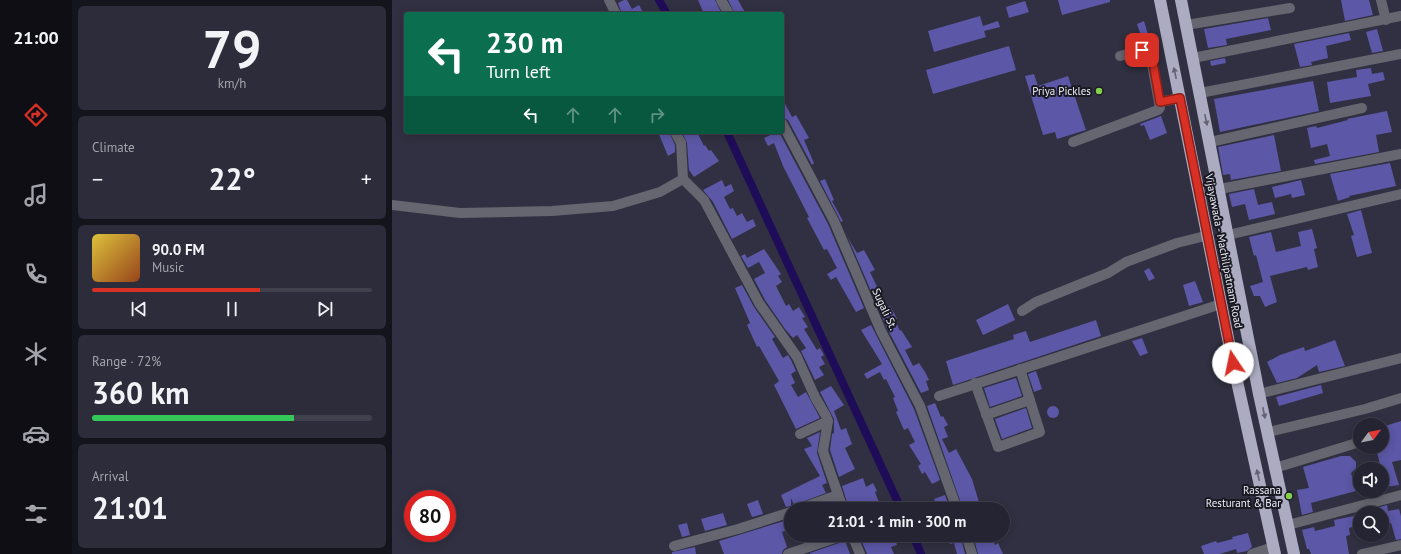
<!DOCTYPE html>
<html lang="en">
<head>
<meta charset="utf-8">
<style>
	:root { --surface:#242432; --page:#2c2c3a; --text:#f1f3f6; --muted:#a3a4ac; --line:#41414d; --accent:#d93025 }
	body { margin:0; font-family:"PT Sans",sans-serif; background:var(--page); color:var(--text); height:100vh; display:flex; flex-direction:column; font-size:15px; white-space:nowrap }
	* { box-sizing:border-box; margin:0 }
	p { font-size:13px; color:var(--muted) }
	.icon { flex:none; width:22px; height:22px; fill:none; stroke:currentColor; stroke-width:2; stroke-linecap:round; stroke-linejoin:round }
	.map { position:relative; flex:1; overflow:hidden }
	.panel { display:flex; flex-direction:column; gap:6px; padding:6px; background:#14141c; width:320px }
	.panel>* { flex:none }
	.guide { position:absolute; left:12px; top:12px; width:380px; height:122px; border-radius:4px; box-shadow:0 2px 10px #0003,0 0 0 1px var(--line); background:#0b6e4f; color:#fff; overflow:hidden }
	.needle { width:26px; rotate:58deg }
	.tools { position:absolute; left:961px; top:418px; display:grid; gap:8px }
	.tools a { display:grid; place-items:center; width:36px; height:36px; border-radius:50%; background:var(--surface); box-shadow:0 2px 10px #0003,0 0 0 1px var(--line); font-size:20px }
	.speed { position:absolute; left:12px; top:490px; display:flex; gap:8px; font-size:20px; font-weight:700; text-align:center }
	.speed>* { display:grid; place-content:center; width:52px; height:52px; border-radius:50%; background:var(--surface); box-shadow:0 2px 10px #0003,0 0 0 1px var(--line); line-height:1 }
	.speed .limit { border:6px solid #d22; background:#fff; color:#111 }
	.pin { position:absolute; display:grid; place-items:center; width:34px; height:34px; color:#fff; margin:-17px; border-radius:8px; box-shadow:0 2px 6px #0006 }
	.me { position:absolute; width:44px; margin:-22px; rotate:349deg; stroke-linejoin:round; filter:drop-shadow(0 0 3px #0008) }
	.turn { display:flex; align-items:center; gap:14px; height:84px; padding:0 16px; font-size:18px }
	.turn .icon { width:52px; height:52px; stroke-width:2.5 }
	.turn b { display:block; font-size:28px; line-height:34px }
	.lanes { display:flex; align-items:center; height:38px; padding:0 16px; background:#0003; justify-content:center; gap:20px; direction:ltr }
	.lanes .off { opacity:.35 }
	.big { font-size:30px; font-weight:800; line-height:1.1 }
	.panel .card { flex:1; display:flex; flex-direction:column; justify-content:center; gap:6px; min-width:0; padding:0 14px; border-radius:6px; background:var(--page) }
	.panel .dial { align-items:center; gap:0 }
	.dial b { font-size:52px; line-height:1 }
	.song { display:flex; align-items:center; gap:12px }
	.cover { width:48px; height:48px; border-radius:6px; background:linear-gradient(135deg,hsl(50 70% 55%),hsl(20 70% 35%)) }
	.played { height:4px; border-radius:2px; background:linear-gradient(90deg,var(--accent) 60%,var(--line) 60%) }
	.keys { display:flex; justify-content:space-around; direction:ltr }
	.heat { display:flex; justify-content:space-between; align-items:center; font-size:22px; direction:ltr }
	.charge { height:6px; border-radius:3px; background:linear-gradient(90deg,#34c759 72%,var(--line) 0) }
	.trip { position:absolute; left:392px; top:502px; width:226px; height:40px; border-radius:20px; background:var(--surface); box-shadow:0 2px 10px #0003,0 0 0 1px var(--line); font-weight:800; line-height:40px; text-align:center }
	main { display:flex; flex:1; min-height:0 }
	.tab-bar { display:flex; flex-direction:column; width:72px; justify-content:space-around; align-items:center; background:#0e0e14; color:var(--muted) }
	.tab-bar .icon { width:28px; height:28px }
	.tab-bar .selected { color:var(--accent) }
	.tab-bar b { font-size:18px; color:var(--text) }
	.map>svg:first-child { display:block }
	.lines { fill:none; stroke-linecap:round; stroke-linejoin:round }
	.canal { stroke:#1f0c58; stroke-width:8 }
	.building { fill:#5c57a6 }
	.minor { stroke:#65666f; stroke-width:10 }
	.highway { stroke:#abacc2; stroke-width:12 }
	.oneway { fill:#626272 }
	.route-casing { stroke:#8d1f18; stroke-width:10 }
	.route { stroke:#d93025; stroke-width:7 }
	.poi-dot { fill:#84cf4d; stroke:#191921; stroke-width:1.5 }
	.labels { text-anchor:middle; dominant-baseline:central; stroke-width:4; stroke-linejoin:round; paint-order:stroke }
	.poi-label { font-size:11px; fill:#ecedf8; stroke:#191921; text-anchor:end }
	.street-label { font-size:11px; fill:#ecedf8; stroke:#191921 }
</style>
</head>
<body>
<main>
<nav class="tab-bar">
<b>21:00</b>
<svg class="icon selected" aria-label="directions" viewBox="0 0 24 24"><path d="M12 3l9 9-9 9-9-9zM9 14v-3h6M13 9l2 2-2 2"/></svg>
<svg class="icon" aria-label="music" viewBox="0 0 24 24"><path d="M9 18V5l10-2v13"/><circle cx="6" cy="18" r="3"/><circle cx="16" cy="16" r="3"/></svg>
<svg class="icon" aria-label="phone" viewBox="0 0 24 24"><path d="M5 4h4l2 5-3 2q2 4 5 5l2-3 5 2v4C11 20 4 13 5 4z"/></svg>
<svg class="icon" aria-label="climate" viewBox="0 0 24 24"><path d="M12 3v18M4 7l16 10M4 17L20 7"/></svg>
<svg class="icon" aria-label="car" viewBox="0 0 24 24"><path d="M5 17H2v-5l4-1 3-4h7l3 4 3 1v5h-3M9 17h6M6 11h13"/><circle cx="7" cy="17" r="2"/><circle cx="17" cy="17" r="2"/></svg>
<svg class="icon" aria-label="filters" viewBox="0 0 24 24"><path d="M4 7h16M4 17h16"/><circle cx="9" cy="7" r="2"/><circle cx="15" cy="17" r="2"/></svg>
</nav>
<section class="panel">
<div class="card dial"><b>79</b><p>km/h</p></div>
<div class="card"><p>Climate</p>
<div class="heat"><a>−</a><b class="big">22°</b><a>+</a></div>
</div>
<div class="card">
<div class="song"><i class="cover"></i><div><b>90.0 FM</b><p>Music</p></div></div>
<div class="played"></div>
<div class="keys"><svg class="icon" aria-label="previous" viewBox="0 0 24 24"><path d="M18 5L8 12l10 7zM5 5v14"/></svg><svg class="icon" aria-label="pause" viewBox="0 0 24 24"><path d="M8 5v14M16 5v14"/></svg><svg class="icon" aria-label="next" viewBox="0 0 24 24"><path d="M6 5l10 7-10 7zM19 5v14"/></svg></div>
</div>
<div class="card"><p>Range · 72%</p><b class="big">360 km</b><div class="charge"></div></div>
<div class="card"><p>Arrival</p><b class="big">21:01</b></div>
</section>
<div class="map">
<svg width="1009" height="554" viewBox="0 0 1009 554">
	<rect width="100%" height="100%" fill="#303042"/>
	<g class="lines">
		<g class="canal">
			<polyline points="267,0 275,14"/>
			<polyline points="335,132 509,509"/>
			<polyline points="521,535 529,554"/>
		</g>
	</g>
	<g class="building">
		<polygon points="232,0 235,0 240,9 247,5 252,14 230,14 226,3"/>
		<polygon points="306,0 323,0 330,14 312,14"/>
		<polygon points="336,0 346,0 354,14 343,14"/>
		<polygon points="666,0 718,0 718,2 670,15"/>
		<polygon points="949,0 977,0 981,15 953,21"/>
		<polygon points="633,1 637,12 617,18 614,7"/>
		<polygon points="588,16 591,26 606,21 608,27 592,31 594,37 542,52 536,31"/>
		<polygon points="876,18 879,30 834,39 835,45 816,48 812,29"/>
		<polygon points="752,21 756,34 749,36 745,24"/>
		<polygon points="985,29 991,51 980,53 974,32"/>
		<polygon points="957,33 959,40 934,46 936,58 919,62 920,65 908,67 902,44"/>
		<polygon points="617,46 624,70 541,94 534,70"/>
		<polygon points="833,58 834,63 819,66 818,61"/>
		<polygon points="979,68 980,74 991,72 993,80 976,84 979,96 938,103 935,82 965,77 964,70"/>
		<polygon points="642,74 646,86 676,76 694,130 665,139 663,132 651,135 633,76"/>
		<polygon points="921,81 927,111 828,132 822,99"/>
		<polygon points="390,98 400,117 404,115 417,138 412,140 422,163 420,165 396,120 390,117"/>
		<polygon points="995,111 1000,132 984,135 987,152 923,164 922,160 938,156 935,144 919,148 915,128 924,126 925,128 956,120 955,119"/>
		<polygon points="769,116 775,133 758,140 752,125 749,126 748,124"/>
		<polygon points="266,132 277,132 283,145 283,152 276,156"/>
		<polygon points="290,132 305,132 312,146 313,145 317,151 319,150 327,161 302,177 297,170 295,143"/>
		<polygon points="385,132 387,132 436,224 472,308 464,312 444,277 439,280 435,274 445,268 435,249 432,250 415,218 417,217 391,166 382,143 376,146 372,138"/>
		<polygon points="882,135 889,171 839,180 838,174 831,175 826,147"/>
		<polygon points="998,163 1004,186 957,196 958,197 946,201 938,174"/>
		<polygon points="433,179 442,200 440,201 451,221 449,222 428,181"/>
		<polygon points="330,180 333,187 339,184 342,191 332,197 338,209 341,208 345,216 350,213 355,222 361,219 364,226 340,239 321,202 311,190"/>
		<polygon points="909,180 913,195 900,198 899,194 883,198 880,187"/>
		<polygon points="862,189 866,205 880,202 883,214 857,220 853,204 840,207 837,194"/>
		<polygon points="969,210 980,253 965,257 959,236 962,235 955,214"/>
		<polygon points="920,229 925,248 922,249 926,267 916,270 915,267 878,276 885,302 873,307 868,296 862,296 858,286 871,282 864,255 862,256 857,237 879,232 884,252 909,246 906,232"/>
		<polygon points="456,238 465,253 472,250 483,270 478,272 487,291 496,307 498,306 502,313 505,319 503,320 508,331 509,330 520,347 513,350 521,366 527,363 533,372 537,380 534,381 537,390 529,393 495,328"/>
		<polygon points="372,249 389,274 386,276 390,282 384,286 394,306 397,304 401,311 407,307 413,317 410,318 416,327 412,329 425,350 428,348 432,355 429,357 433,364 427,367 432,375 423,380 409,351 414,348 405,335 401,338 393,329 373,300 362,279 373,273 367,262 356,268 349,256 353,254 355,258"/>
		<polygon points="757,268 763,278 757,281 752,271"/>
		<polygon points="803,281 811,302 797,306 791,285"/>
		<polygon points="350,285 362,307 383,337 380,339 391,358 396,355 399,360 404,371 399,374 403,383 399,385 406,397 414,392 428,418 404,429 382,385 387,381 367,346 365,347 355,325 358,323 343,288"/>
		<polygon points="616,304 623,320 591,335 584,320"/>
		<polygon points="704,320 709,336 561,385 554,361 622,339 621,335 634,331 638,342"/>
		<polygon points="479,325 522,409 548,480 540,484 533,472 530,474 526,466 529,464 517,445 523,442 516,428 512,430 504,412 506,411 501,398 503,397 494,379 492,380 488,372 475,379 472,374 490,364 469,330"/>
		<polygon points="750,338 756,353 748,356 740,341"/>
		<polygon points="943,340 953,366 927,372 925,365 905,378 885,383 875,362 888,355 912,347 913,351"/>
		<polygon points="644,371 650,389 642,392 636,374"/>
		<polygon points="624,378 630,396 598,407 592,388"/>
		<polygon points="929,385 931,393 887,406 884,397"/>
		<polygon points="439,386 452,405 442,411 449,430 454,428 460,444 453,448 463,469 447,477 438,450 440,434 442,433 442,419 428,392"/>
		<polygon points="543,403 549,417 551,416 556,425 552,427 556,437 550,439 557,453 564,449 580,479 589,509 571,509 535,406"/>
		<circle cx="661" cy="412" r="6"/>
		<polygon points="634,408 640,428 610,439 603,419"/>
		<polygon points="1009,421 1009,460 1000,462 1007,485 993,487 984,447 990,447 990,427"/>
		<polygon points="428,432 425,453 435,483 430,485 434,493 402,505 399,498 399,506 394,507 389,495 428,476 412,449 420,446 415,438"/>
		<polygon points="949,456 958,456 964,462 964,468 959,473 964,491 919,503 921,512 910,515 905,490 917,488 911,467"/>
		<polygon points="471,478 474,487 481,483 485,491 483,492 488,505 478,509 457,509 450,486"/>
		<polygon points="553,495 558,509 549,509 548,506 545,506 542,499"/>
		<polygon points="366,500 371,514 360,517 355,504"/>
		<polygon points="995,505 996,511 1007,509 1009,516 1009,539 1004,540 999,523 990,525 990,513 985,513 984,508"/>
		<polygon points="331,513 335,525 313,531 309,519"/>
		<polygon points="967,515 968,525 957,528 958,535 954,536 957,554 919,554 917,549 915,549 910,530 922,527 923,531 943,526 942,520"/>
		<polygon points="399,519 399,528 390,532 395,547 391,550 390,554 332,554 327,541"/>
		<polygon points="295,523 298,535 290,537 286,525"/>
		<polygon points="856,533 860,547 855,551 845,553 844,549 828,554 812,554 809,546 824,541 825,543 841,539 840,537"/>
		<polygon points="412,535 432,535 414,541"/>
		<polygon points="472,535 502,535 505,545 499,547 502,554 475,554 468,537"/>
		<polygon points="563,535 568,535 573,554 565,554 562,543 558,544 556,537"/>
		<polygon points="581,535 599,535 603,545 606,543 611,554 586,554"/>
		<polygon points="453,541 458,554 418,554 418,553"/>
		<polygon points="303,547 304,554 280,554 280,552"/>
	</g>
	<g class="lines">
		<g class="minor">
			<polyline points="217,0 224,14"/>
			<polyline points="329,0 337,14"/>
			<polyline points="989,0 994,20"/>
			<polyline points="794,25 898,8"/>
			<polyline points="801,58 1009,16"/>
			<polyline points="808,93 1009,54"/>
			<polyline points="768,102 788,98"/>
			<polyline points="390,123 442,221 489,331 528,406 565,509"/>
			<polyline points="681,142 766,110 768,108 758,53 750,50 728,56"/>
			<polyline points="818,142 970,108"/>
			<polyline points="291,179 312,200 367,303 405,357 423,397 434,416 436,421 431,451 451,509"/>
			<polyline points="828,189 1009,154"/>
			<polyline points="0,205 68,213 160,211 221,206 268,192 291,179 289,143 283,132"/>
			<polyline points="836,235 1009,194"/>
			<polyline points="630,311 644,302 716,273 734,262 785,243 813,236 816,234"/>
			<polyline points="583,383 606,447 648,432 628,369"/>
			<polyline points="867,394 1009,358"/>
			<polyline points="547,396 829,304"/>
			<polyline points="594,415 638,400"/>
			<polyline points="876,432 973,409 1009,398"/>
			<polyline points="408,434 436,421"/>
			<polyline points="883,468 968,442"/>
			<polyline points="407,509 446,495"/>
			<polyline points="896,525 1009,495"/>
			<polyline points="460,535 468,554"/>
			<polyline points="574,535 580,554"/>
			<polyline points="282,546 346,529 399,512"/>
			<polyline points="396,554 452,535"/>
			<polyline points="860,554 881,547"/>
			<polyline points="970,554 1009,545"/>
		</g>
		<g class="highway">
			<polyline points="768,0 841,363 883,554"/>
			<polyline points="789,0 867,394 902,554"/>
		</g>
	</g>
	<defs><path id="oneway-solid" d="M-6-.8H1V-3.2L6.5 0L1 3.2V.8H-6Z"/></defs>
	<g class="oneway">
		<use href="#oneway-solid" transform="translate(783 73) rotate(-102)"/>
		<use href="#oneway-solid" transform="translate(814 120) rotate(78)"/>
		<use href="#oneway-solid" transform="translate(872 413) rotate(78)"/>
		<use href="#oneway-solid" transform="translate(866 475) rotate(-103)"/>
	</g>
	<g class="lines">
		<defs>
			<polyline id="route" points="750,50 756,51 760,57 768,102 788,98 841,363"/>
		</defs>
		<use href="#route" class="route-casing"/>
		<use href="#route" class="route"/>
	</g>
	<g class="poi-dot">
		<circle cx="707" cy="91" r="4"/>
		<circle cx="897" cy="496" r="4"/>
	</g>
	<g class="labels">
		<g class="poi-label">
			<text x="699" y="91">Priya Pickles</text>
			<text x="889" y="490">Rassana<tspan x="889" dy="13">Resturant &amp; Bar</tspan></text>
		</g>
		<g class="street-label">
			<text transform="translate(832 251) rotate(79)">Vijayawada - Machilipatnam Road</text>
			<text transform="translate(493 309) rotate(65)">Sugali St.</text>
		</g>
	</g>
</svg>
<div class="tools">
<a><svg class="needle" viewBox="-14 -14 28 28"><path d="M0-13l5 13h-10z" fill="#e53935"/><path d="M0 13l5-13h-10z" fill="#a3a4ac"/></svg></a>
<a><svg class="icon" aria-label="sound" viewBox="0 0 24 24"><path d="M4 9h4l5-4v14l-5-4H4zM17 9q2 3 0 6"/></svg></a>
<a><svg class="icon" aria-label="search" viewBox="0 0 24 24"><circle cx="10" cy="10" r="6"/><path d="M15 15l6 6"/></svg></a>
</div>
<div class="speed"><div class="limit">80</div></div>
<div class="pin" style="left:750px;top:50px;background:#d93025"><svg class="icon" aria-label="arrive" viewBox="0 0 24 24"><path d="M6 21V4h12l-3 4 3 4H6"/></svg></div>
<svg class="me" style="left:841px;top:363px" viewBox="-20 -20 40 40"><circle r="19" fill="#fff"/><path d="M0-13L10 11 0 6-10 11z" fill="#d93025"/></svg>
<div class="trip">21:01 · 1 min · 300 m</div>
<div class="guide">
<div class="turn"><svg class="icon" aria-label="left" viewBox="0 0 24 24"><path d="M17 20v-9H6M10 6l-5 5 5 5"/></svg><div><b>230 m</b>Turn left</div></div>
<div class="lanes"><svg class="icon" aria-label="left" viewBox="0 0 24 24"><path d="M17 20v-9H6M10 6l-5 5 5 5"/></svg><svg class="icon off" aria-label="ahead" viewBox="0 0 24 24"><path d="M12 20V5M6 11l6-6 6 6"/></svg><svg class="icon off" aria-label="ahead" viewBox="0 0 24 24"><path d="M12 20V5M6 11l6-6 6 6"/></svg><svg class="icon off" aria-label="right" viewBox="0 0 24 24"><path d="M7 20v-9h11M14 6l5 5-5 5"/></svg></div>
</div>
</div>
</main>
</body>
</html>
